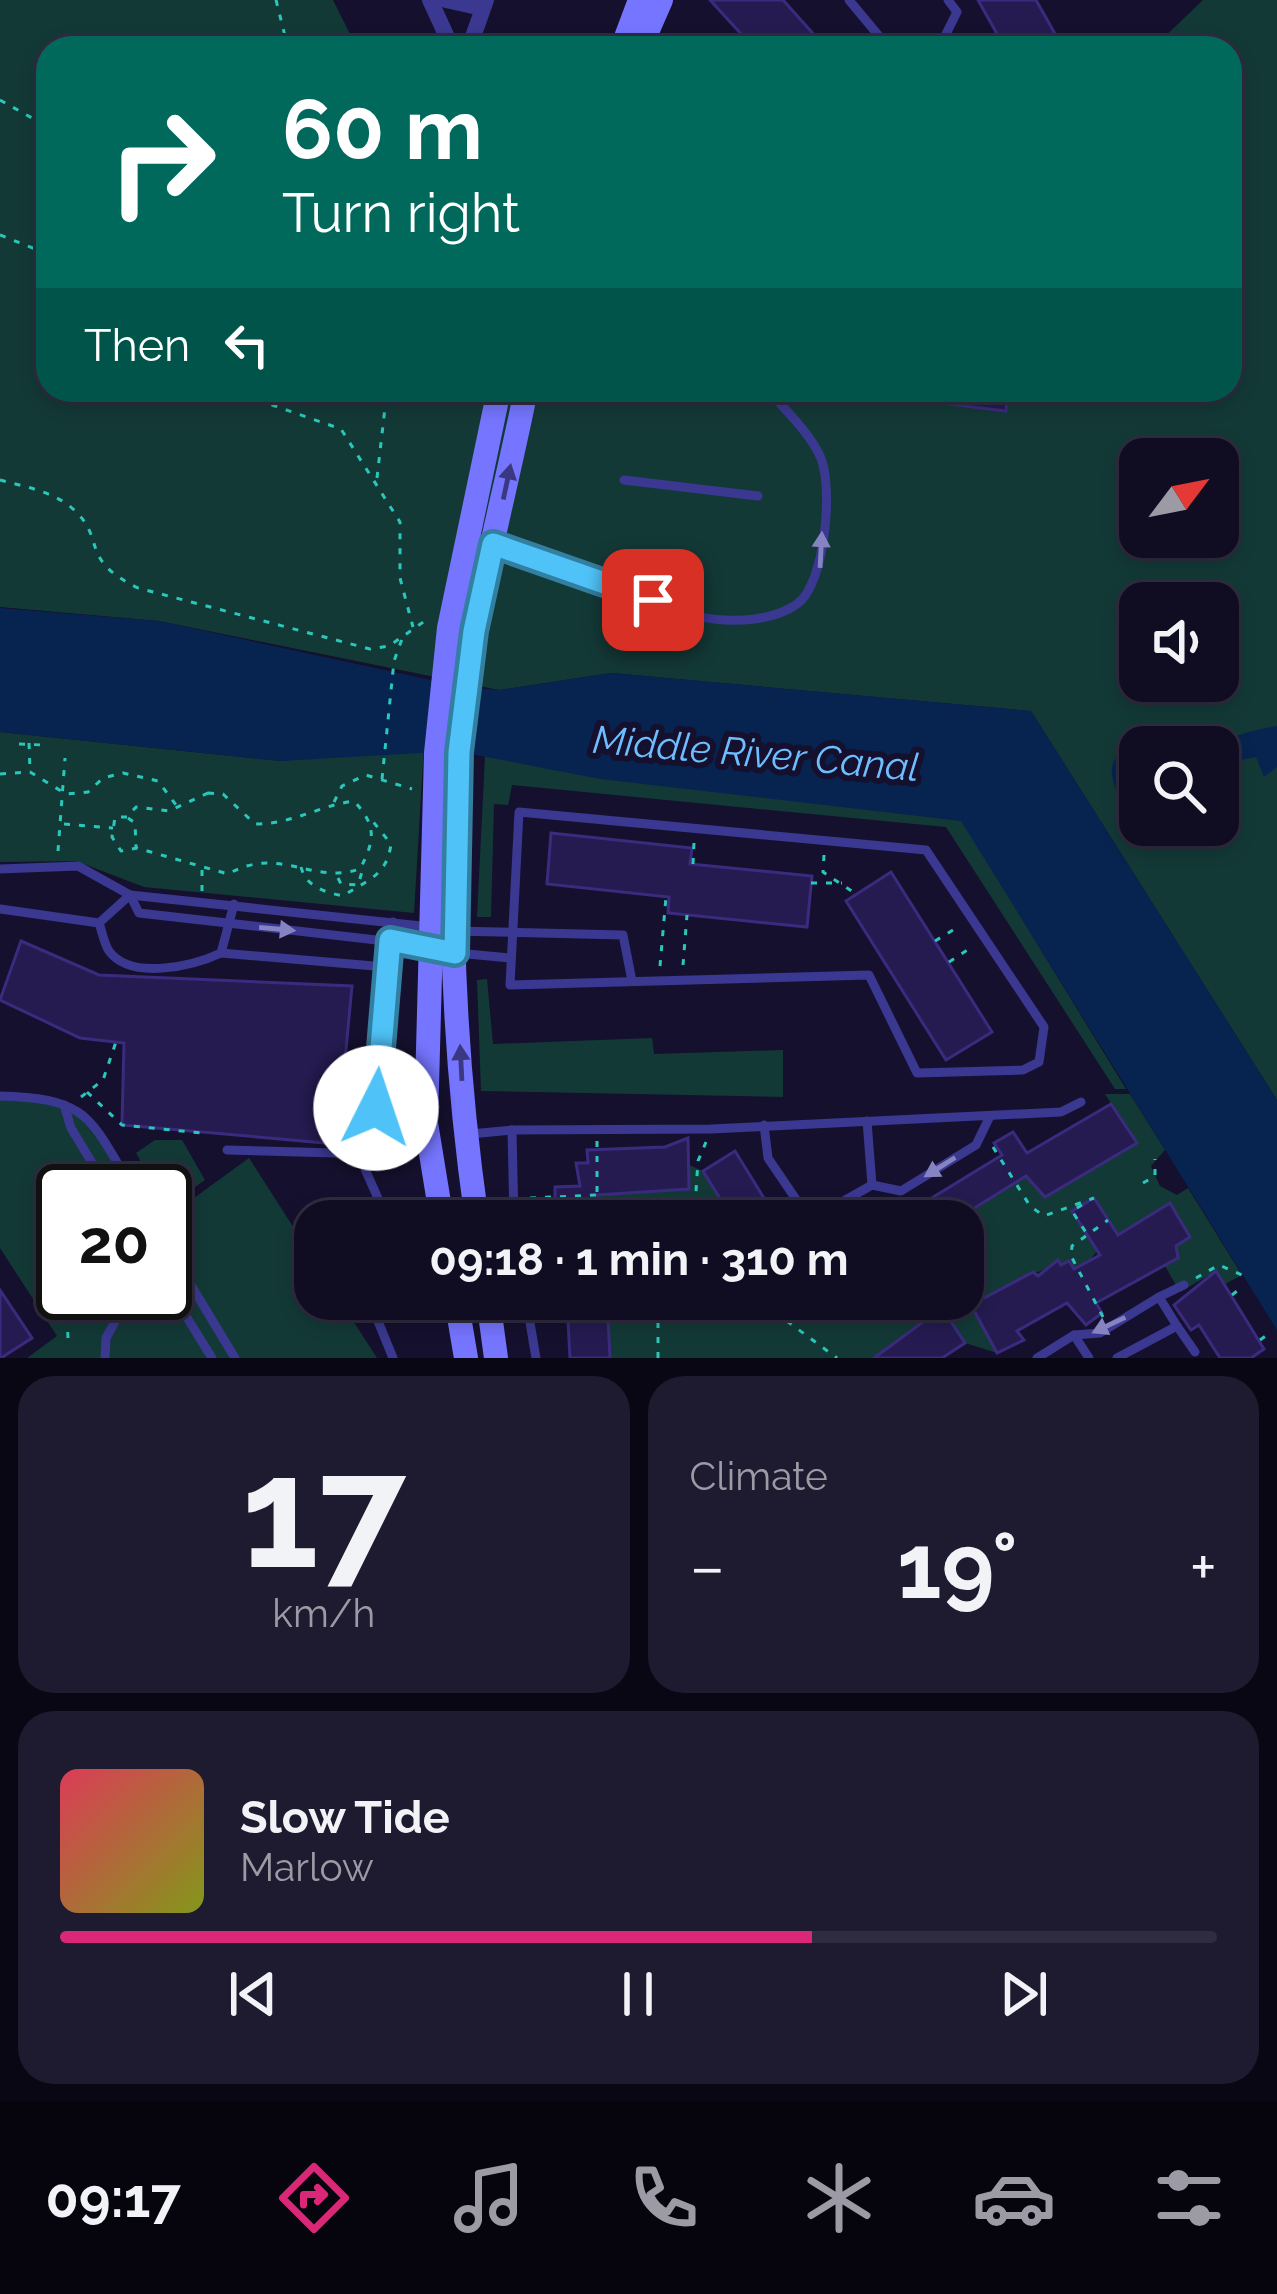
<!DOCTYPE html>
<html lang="en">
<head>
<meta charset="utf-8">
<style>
	:root { --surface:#100c22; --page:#1e1a2f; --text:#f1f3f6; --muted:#9c9ba5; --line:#302c40; --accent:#db2777 }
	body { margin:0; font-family:Raleway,sans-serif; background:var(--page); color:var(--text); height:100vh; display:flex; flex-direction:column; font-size:45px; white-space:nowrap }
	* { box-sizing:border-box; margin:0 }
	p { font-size:39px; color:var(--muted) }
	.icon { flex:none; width:66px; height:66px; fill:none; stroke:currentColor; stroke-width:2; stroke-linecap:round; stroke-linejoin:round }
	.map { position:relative; height:1358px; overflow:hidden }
	.drawer { display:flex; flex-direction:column; gap:18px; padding:18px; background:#090713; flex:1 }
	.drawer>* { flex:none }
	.guide { position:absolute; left:36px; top:36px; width:1206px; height:366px; border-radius:36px; box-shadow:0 6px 18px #0003,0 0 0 3px var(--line); background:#00695c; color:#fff; overflow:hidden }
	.needle { width:78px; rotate:58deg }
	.fabs { position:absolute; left:1119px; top:438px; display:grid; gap:24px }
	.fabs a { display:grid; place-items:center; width:120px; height:120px; border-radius:24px; background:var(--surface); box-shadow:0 6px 18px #0003,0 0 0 3px var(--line); font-size:60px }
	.speed { position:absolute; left:36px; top:1164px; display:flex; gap:24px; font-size:60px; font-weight:700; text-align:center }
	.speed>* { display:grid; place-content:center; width:156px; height:156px; border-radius:50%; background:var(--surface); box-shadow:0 6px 18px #0003,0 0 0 3px var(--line); line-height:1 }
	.speed .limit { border:6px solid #111; border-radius:18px; background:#fff; color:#111 }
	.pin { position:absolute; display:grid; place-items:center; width:102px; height:102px; color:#fff; margin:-51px; border-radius:24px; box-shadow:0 6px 18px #0006 }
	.me { position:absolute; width:132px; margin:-66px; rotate:4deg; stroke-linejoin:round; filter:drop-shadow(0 0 9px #0008) }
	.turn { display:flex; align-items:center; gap:42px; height:252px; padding:0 48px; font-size:54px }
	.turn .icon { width:156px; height:156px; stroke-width:2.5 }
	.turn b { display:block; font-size:84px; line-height:102px }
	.then { display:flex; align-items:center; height:114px; padding:0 48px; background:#0003; gap:24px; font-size:45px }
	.big { font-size:90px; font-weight:700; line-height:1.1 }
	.drawer .tile { flex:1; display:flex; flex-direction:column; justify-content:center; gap:18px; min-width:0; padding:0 42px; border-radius:36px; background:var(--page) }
	.drawer .dial { align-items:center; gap:0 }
	.dial b { font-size:156px; line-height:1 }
	.song { display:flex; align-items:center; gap:36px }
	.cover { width:144px; height:144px; border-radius:18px; background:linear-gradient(135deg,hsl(350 70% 55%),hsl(70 70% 35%)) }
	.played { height:12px; border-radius:6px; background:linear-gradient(90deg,var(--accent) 65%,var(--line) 65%) }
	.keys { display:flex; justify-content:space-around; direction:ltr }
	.heat { display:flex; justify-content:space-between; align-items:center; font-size:66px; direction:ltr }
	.drawer .tiles { flex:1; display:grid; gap:18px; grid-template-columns:1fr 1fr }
	.tile:last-child { grid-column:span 2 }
	.trip { position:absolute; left:294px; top:1200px; width:690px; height:120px; border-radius:36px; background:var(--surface); box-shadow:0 6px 18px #0003,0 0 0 3px var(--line); font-weight:700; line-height:120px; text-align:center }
	.menu { display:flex; height:192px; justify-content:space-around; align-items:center; background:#06050e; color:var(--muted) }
	.menu .icon { width:84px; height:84px }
	.menu .selected { color:var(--accent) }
	.menu b { font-size:54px; color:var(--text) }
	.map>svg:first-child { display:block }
	.green { fill:#133937; fill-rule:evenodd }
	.water { fill:#072450 }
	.building { fill:#251b51; stroke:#3a2b7e; stroke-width:3 }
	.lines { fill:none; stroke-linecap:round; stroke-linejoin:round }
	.path { stroke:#29c8bb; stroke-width:3; stroke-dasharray:6 9; stroke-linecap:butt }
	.lane { stroke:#3a3890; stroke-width:9 }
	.street { stroke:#3a3890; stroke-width:16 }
	.secondary { stroke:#7575ff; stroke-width:24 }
	.oneway { fill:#3b3882 }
	.oneway2 { fill:#8583c2 }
	.route-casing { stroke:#337fa1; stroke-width:30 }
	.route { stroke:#4fc3f7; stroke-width:21 }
	.labels { text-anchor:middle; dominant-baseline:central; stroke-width:12; stroke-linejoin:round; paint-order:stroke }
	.water-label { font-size:39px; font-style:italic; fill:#6cbeff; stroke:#15102e }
</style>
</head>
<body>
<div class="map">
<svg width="1277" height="1358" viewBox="0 0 1277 1358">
	<rect width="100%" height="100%" fill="#15102e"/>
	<g class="green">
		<path d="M0,0H333L357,48H48V390H1230V48H1153L1203,0H1277V1100L1031,711L611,673L499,690L159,621L0,607ZM1140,459H1218V537H1140ZM1140,603H1218V681H1140ZM1140,747H1218V825H1140Z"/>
		<polygon points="0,732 281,761 424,745 414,913 144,887 76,861 0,862"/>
		<polygon points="485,756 962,821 1126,1089 1115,1089 946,827 512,785 508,805 494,804 491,917 477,917"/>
		<polygon points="487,979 493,1044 652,1038 654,1054 783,1050 783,1097 481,1091 477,980"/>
		<path d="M1105,1094H1130L1165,1150L1151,1166L1160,1186L1177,1195L1188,1188L1242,1275L1225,1284L1216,1271L1180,1292L1165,1266L1178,1259L1176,1246L1190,1237L1169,1203L1101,1246L1078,1275L1069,1261C1043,1268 998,1289 972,1305L997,1353L965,1343L942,1309L874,1358H610L607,1299H963V1230L971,1225L963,1215L1026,1176L1046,1197L1136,1143Z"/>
		<polygon points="0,1096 85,1111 134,1191 63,1191 63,1293 165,1293 165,1219 249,1158 315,1261 315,1299 339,1299 377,1358 27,1358 57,1336 0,1248"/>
		<polygon points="155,1140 182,1140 205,1180 166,1207 165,1191 157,1191 136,1153"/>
		<polygon points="689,1165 703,1171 734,1221 598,1221 597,1195 688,1189"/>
	</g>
	<g class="water">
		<polygon points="0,608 159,621 463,687 500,690 611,673 1031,711 1277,1100 1277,1330 961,821 600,779 455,751 281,761 0,732"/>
		<path d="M1277,726V767L1264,777L1256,757L1218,764V747H1140V812L1126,808C1077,730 1168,746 1212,741C1233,738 1255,729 1277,726Z"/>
	</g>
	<g class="building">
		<polygon points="710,0 783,0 826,48 754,48"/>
		<polygon points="978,0 1036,0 1063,48 1005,48"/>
		<polygon points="948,390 1008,390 1006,411 947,404"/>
		<polygon points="551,833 692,848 690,864 812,876 807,927 668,913 669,897 547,884"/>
		<polygon points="891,872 992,1032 946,1060 846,901"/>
		<polygon points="21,941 99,975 352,986 337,1144 122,1125 124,1043 80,1038 0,1000"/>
		<polygon points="1111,1104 1137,1143 1045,1197 1026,1176 963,1215 968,1221 894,1221 1002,1155 994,1143 1013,1132 1027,1153"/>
		<polygon points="688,1138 689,1189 597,1195 598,1221 555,1221 555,1187 580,1186 576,1163 588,1163 587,1150 665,1147"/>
		<polygon points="735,1151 778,1221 734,1221 703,1171"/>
		<polygon points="1094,1198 1118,1235 1170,1203 1190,1237 1176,1246 1178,1258 1096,1303 1102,1313 1086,1325 1067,1303 1017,1331 1024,1340 997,1353 971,1305 1033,1272 1038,1276 1058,1260 1061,1265 1069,1261 1074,1269 1100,1255 1072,1211"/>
		<polygon points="1216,1271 1264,1349 1251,1358 1220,1358 1199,1325 1191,1330 1174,1305"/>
		<polygon points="0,1290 32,1338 1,1358 0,1358"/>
		<polygon points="556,1299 607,1299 610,1358 570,1358 568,1321 556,1319"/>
		<polygon points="942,1308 965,1343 942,1358 874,1358"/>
	</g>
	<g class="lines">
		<g class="path">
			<polyline points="276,0 288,48"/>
			<polyline points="0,100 48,127"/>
			<polyline points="0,235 48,254"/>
			<polyline points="229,390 341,429 400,522 400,578 413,627"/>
			<polyline points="377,478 387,390"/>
			<path d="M0,480C25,487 53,491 73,509C107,539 78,559 138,588L370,649L389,646L429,618"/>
			<polyline points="29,743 30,771"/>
			<polyline points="19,744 43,745"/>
			<polyline points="0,774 30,772 66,794 88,792 103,778 123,773 158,781 176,805"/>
			<polyline points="382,779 394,661 402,639"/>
			<path d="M208,793L223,794L255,824C293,824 318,806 354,801C377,826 375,840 360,869C312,885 279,845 228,874L137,848L121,851L112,837L115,817H127L136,807L169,811Z"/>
			<polyline points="334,802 342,786 366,775 412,789"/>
			<polyline points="128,818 135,823 136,847"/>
			<polyline points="64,824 113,828"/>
			<polyline points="58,851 65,758"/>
			<polyline points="824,855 823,872 856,894"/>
			<polyline points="693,864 694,842"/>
			<path d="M301,867C306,887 325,892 343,896C367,880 387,876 391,844L371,819"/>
			<polyline points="202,870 202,891"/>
			<polyline points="338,878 341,884 358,885 364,865"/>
			<polyline points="811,883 842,883"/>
			<polyline points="935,941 958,927"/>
			<polyline points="949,962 972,947"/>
			<polyline points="683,965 687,915"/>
			<polyline points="660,966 666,897"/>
			<polyline points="87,1092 122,1125 202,1133"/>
			<polyline points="81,1097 103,1080 116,1042"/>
			<polyline points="597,1141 597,1195 613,1221"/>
			<polyline points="993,1147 1030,1206 1044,1216 1094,1198"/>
			<polyline points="1143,1183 1155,1176 1155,1159"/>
			<polyline points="530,1198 597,1195"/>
			<polyline points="1082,1205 1072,1211 1087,1234"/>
			<polyline points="694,1221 698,1161 706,1142"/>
			<polyline points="1196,1278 1219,1265 1242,1275"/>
			<polyline points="1232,1295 1237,1291"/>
			<polyline points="767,1299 776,1313 837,1358"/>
			<polyline points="1103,1317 1071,1256 1072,1246 1108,1220"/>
			<polyline points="68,1338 67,1315 81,1293"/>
			<polyline points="1260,1340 1267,1335"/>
			<polyline points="658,1358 658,1323"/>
		</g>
		<g class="lane">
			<polyline points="849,0 889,48"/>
			<polyline points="939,48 957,12 948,0"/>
			<polyline points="624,480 758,496"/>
			<polyline points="493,544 624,588"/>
			<path d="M614,567C640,617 751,637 797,604C825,585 834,486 820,456C809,432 785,410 768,390"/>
			<polygon points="519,812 926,850 1044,1027 1039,1062 1023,1070 917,1073 869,975 510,985"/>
			<polyline points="0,869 78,866 130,895 431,927"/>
			<polyline points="130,895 139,913 429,946"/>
			<polyline points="0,909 99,923 130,895"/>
			<path d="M99,923C102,931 104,944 109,951C131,981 193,966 221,953L234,904"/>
			<polyline points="454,931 623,935 632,981"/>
			<polyline points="221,953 386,967 372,1154 227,1150"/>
			<polyline points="457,953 510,958"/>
			<polyline points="386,967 393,922"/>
			<path d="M0,1096C91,1098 90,1119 134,1191"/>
			<polyline points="64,1105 71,1128 109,1191"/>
			<polyline points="764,1125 768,1158 810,1220 872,1185 867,1121"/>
			<polyline points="470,1134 512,1130"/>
			<polyline points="372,1154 365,1169 388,1221"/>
			<polyline points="872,1185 901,1191 976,1145 990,1116"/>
			<polyline points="514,1221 512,1130 711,1129 1061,1112 1081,1102"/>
			<polyline points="165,1242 235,1358"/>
			<polyline points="165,1282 212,1358"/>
			<polyline points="1159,1297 1184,1285"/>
			<polyline points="369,1299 393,1358"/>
			<polyline points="526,1299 536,1358"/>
			<polyline points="1177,1326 1195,1352"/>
			<polyline points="1074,1335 1089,1358"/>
			<polyline points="105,1358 106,1338 131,1293"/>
			<polyline points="1037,1358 1074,1335 1100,1333 1159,1297 1177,1326 1117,1358"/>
		</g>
		<g class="street">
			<polyline points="430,0 452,48"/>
			<polyline points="446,0 482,8"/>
			<polyline points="469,48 486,0"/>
		</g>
		<g class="secondary">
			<polyline points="622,48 640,0"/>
			<polyline points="640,48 661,0"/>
			<polyline points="442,1221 426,1123 436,753 449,628 499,390"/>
			<path d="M477,1221C451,1038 440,813 474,631C489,550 510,470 526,390"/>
			<polyline points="456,1299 466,1358"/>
			<polyline points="488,1299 496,1358"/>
		</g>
	</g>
	<defs><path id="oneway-solid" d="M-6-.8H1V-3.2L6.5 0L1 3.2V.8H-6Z" transform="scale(3)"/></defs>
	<g class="oneway">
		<use href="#oneway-solid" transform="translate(507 482) rotate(-78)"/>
		<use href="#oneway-solid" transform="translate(461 1063) rotate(-93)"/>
	</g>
	<g class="oneway2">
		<use href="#oneway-solid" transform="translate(821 550) rotate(-87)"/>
		<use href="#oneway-solid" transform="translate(277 929) rotate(5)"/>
		<use href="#oneway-solid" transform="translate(940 1167) rotate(148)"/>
		<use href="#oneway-solid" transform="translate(1109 1325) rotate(155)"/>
	</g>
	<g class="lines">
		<defs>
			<polyline id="route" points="376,1108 390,940 455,953 459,752 474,631 493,544 653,600"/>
		</defs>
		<use href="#route" class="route-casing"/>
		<use href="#route" class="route"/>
	</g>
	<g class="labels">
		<g class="water-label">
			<text transform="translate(756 753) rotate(5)">Middle River Canal</text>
		</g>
	</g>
</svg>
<div class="fabs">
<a><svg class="needle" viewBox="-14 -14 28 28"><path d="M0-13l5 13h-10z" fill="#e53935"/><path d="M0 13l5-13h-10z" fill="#9c9ba5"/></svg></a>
<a><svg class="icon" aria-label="sound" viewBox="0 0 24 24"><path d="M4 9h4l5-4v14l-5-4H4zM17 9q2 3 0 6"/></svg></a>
<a><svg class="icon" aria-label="search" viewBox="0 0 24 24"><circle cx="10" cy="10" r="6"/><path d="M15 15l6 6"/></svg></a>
</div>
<div class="speed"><div class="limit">20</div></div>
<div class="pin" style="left:653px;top:600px;background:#d93025"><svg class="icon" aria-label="arrive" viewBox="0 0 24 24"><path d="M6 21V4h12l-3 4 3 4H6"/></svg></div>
<svg class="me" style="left:376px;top:1108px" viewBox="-20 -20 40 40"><circle r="19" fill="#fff"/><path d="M0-13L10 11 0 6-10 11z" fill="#4fc3f7"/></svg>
<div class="trip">09:18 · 1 min · 310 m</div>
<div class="guide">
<div class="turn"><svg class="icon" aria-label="right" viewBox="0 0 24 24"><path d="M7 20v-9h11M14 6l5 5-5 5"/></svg><div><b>60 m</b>Turn right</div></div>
<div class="then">Then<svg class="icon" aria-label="left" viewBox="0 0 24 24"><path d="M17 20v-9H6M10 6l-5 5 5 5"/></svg></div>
</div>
</div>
<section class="drawer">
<div class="tiles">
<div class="tile dial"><b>17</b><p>km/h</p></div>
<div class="tile"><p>Climate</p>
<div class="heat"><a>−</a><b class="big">19°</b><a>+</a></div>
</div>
<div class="tile">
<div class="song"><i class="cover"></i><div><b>Slow Tide</b><p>Marlow</p></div></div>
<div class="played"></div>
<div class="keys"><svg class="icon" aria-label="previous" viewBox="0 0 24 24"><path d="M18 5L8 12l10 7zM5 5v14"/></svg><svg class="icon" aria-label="pause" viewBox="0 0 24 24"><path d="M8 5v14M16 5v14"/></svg><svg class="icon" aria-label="next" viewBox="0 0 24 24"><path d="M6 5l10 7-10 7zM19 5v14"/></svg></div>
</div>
</div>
</section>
<nav class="menu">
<b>09:17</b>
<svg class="icon selected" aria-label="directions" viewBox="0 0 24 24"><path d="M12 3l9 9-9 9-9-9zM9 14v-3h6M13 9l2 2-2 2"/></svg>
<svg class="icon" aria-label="music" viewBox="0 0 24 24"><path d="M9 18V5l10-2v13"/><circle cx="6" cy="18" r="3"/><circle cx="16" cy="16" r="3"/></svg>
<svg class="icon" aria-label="phone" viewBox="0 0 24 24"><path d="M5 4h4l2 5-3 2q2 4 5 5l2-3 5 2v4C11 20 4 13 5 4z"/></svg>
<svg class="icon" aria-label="climate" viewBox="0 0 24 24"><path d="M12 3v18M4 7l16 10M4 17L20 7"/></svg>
<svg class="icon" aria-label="car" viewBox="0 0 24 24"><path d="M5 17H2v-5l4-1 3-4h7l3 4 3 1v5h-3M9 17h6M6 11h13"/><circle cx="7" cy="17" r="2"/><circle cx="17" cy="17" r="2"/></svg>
<svg class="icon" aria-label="filters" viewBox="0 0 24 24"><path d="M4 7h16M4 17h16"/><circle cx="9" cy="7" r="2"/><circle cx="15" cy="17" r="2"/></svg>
</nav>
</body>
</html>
